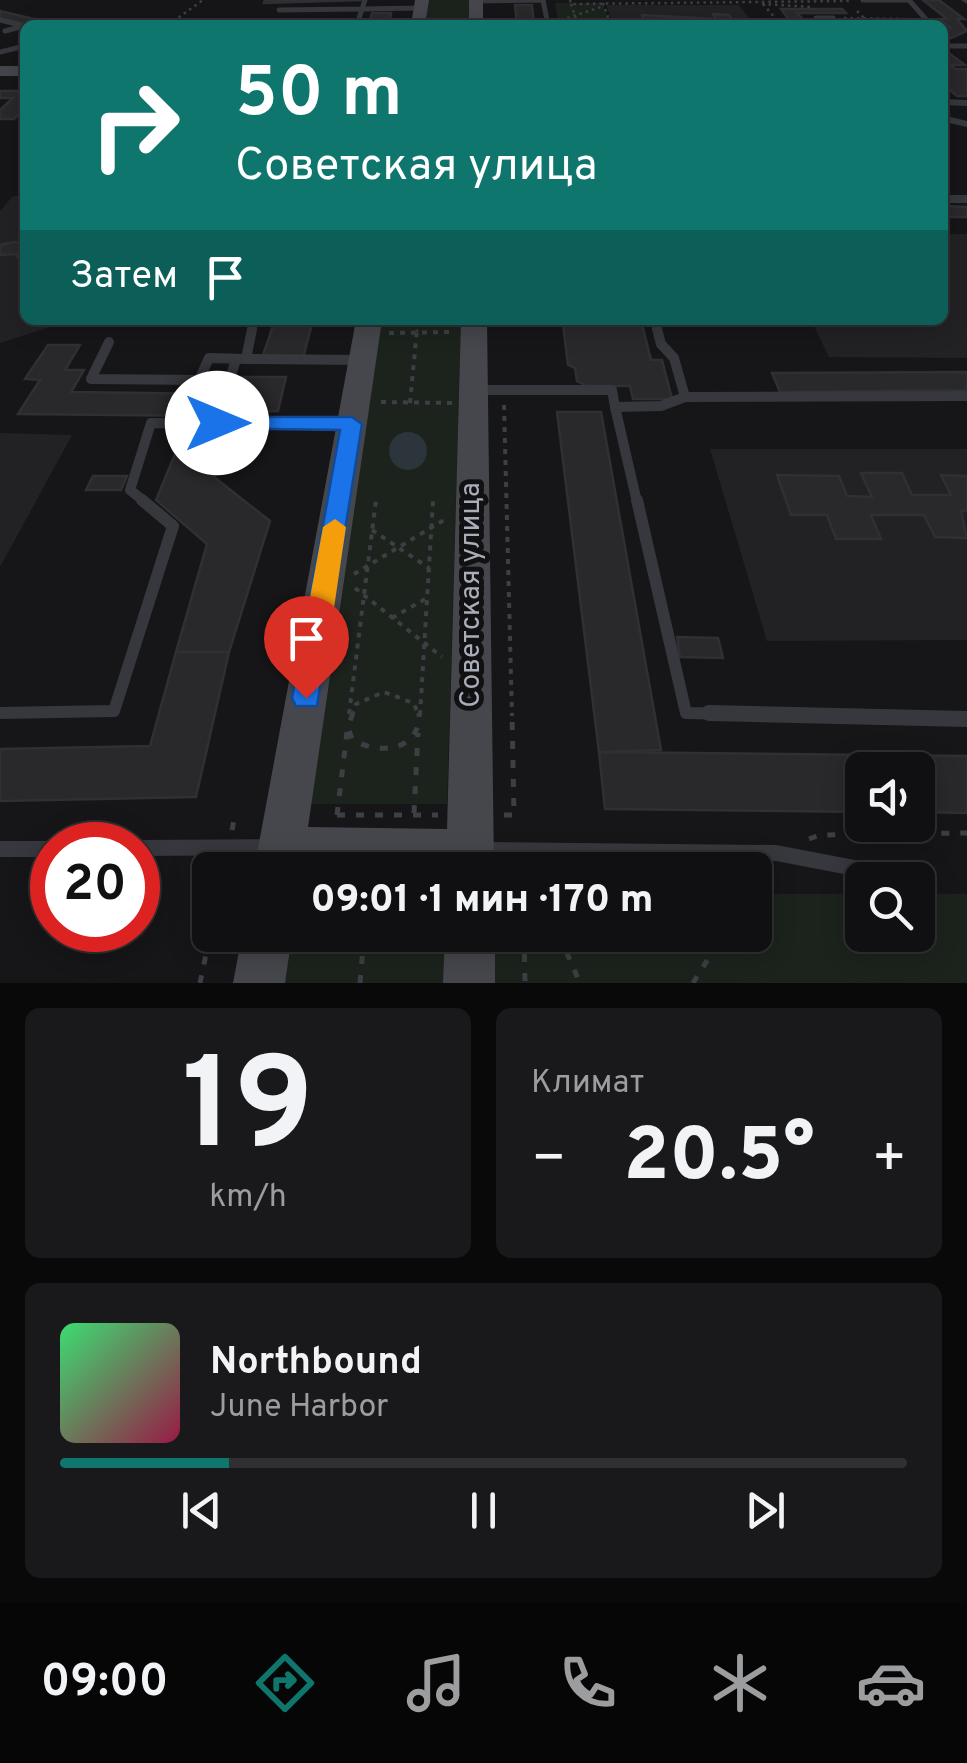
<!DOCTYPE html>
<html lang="ru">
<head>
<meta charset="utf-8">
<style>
	:root { --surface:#101012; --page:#19191b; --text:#f1f3f6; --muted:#9c9d9f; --line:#303032; --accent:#0f766e }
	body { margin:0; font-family:Overpass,sans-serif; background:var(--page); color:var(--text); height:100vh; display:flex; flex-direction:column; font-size:38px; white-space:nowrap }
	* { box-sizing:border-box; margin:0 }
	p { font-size:32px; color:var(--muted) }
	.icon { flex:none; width:55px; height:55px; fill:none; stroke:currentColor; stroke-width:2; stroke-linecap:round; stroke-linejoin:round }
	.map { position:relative; height:983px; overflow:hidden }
	.details { display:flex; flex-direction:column; gap:25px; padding:25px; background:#09090a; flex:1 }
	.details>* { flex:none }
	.guide { position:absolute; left:20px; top:20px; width:928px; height:305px; border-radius:15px; box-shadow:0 5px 25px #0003,0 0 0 2px var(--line); background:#0f766e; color:#fff; overflow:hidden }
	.tools { position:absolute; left:845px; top:752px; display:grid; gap:20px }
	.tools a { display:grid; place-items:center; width:90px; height:90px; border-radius:15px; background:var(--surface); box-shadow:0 5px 25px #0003,0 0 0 2px var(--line); font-size:50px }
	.speed { position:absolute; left:30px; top:822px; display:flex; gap:20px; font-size:50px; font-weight:700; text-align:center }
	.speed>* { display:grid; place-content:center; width:130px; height:130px; border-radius:50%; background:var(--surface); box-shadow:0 5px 25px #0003,0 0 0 2px var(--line); line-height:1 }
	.speed .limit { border:15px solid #d22; background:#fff; color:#111 }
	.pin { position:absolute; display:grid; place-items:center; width:85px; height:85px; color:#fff; margin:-102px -42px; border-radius:50% 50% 50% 0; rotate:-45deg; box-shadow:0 0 10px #0007 }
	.pin .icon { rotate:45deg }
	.me { position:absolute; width:110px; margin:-55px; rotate:90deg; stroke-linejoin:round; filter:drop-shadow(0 0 8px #0008) }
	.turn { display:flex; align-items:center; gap:35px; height:210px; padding:0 50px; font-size:45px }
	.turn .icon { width:130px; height:130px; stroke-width:2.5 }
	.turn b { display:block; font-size:70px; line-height:85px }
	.then { display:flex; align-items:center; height:95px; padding:0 50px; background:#0003; gap:20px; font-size:38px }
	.big { font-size:75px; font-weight:800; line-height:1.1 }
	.details .tile { flex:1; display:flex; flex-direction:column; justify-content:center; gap:15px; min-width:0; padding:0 35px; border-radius:15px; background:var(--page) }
	.details .dial { align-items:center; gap:0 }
	.dial b { font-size:130px; line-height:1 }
	.song { display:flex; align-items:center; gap:30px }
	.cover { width:120px; height:120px; border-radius:15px; background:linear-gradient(135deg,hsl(140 70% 55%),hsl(340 70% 35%)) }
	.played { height:10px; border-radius:5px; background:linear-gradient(90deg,var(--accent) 20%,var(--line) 20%) }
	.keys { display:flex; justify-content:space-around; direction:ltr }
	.heat { display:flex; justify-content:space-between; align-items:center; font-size:55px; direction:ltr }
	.details .tiles { flex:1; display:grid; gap:25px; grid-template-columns:1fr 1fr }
	.tile:last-child { grid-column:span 2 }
	.trip { position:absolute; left:192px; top:852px; width:580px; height:100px; border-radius:15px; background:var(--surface); box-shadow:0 5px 25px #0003,0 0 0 2px var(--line); font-weight:800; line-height:100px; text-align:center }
	.dock { display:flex; height:160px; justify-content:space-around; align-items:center; background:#060607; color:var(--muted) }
	.dock .icon { width:70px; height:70px }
	.dock .on { color:var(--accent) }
	.dock b { font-size:45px; color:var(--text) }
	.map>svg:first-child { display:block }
	.built { fill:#222225 }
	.green { fill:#1c231d }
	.water { fill:#2c353c }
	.building { fill:#29292c; stroke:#303034; stroke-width:2.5 }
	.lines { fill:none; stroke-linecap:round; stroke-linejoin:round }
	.path-far2 { stroke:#3d3f44; stroke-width:2.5; stroke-dasharray:2.5 4; stroke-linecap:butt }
	.path-far1 { stroke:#3d3f44; stroke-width:4; stroke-dasharray:5 6; stroke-linecap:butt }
	.path { stroke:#3d3f44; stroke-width:5; stroke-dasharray:8 11; stroke-linecap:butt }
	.lane-far5 { stroke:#37383d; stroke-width:5 }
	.lane-far4 { stroke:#37383d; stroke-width:6 }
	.lane-far3 { stroke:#37383d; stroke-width:8 }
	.lane-far2 { stroke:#37383d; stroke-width:10 }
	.lane-far1 { stroke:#37383d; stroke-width:12 }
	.lane { stroke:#37383d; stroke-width:16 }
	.street { fill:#37383d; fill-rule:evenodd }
	.secondary { fill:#45474d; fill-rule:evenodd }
	.route { fill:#1a73e8; stroke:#114b97; stroke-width:2.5 }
	.slow { fill:#f59e0b }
	.labels { text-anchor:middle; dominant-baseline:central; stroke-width:10; stroke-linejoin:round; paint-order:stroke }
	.street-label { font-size:28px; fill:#a8adb8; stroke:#111113 }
</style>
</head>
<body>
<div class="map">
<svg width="967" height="983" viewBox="0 0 967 983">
	<rect width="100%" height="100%" fill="#161618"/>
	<g class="built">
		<polygon points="606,5 739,5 754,25 614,25"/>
		<polygon points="13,196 25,196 25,320 72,320 0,343 0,211"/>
		<polygon points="943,234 967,234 967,358 829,357 811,320 942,320"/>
		<polygon points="0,433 72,435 0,567"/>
		<polygon points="710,449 967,449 967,640 767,641"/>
	</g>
	<g class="green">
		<polygon points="428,0 470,0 469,25 425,25"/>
		<polygon points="555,3 603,3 610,25 559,25"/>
		<polygon points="379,320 461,320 447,804 302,804"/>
		<polygon points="755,894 862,894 862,935 918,935 918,894 967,894 967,983 493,983 493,935 755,935"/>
		<polygon points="284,935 446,935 444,983 276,983"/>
	</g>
	<circle class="water" cx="408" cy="451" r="19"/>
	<g class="building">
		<polygon points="265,0 362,0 264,3"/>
		<polygon points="923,0 939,0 964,19 957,19 967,31 942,42 942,32 951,28 940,19 947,19"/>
		<polygon points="515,5 532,5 534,25 517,25"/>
		<polygon points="781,9 842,9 846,13 797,13 808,25 793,25"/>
		<polygon points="0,11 59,25 30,25 0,18"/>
		<polygon points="372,13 391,13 389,25 369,25"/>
		<polygon points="713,14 729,15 733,22 661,25 644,22 642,15 716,19"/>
		<polygon points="942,54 950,54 965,65 951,65 955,69 967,69 967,96 957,96 942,84"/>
		<polygon points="0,91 25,91 25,108 14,119 0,119 0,110 13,98 0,98"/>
		<polygon points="942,206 967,207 967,217 942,217"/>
		<polygon points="14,242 25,243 25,271 16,254 0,255 0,245"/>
		<polygon points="275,320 313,320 303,358 262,358"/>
		<polygon points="555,320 641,320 651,360 662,360 672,399 633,399 630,386 587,386 577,381 575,368 568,365 563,324"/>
		<polygon points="48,345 80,345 65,370 84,370 71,392 219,394 210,416 18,414 40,380 25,379"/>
		<polygon points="967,372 967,390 780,392 772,373"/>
		<polygon points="231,377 286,377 278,411 220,412"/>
		<polygon points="557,412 601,412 661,750 599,752"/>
		<polygon points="178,447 224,447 214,477 270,521 229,652 176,652 207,544 156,500"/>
		<polygon points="861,473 902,473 912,495 951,495 941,475 967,476 967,511 961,511 967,538 935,537 924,515 871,515 881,539 836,539 827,515 791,515 777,475 839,476 847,496 872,497"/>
		<polygon points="93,476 127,476 121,490 86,490"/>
		<polygon points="677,637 718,638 723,658 680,657"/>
		<polygon points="176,652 229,652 196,797 0,801 0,749 150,746"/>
		<polygon points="599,752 967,756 967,813 918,812 918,770 862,770 862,812 605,809"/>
	</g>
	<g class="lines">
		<g class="path-far2">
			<polyline points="570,0 571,4 849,1"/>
			<polyline points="603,3 611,25"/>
			<polyline points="571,4 578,25"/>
			<polyline points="762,4 812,7"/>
			<polyline points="763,4 781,25"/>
			<polyline points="857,11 871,25"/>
			<polyline points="844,18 910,19"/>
			<polyline points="576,19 602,25"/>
			<polyline points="561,20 604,6"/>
			<polyline points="842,23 852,25"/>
			<polyline points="168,25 203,0"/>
			<polyline points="417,332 418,320"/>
		</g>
		<g class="path-far1">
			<polyline points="389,333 450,332"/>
			<polyline points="381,402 452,403"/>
			<polyline points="410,403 417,329"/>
			<polyline points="504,405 512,716"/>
			<polyline points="372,530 429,568"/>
			<polyline points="354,574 444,520"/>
			<polyline points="355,588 442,657"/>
			<polyline points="392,618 427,598"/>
			<polyline points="349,714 376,500"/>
			<polyline points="420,715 433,501"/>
			<polyline points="352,716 356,704 384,692 413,703 420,716"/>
		</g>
		<g class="path">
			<path d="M353,713L348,727L352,739C378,756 421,751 419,713"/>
			<polyline points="414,813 418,733"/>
			<polyline points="337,815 438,815"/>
			<polyline points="337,815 347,732"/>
			<polyline points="504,815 514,815 512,713"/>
			<polyline points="232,830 235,815"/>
			<polyline points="809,839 820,835 967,833"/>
			<polyline points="755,885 763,872"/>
			<polyline points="524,935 525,983"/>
			<polyline points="559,935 580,983"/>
			<polyline points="200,983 210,935"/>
			<polyline points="360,983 364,935"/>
			<polyline points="693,983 723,935"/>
		</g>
		<g class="lane-far5">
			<polyline points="863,0 909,0"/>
			<polyline points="909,0 931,25"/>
			<polyline points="476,1 543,0 548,25"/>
			<polyline points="279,10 362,9 365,0"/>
			<polyline points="0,20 24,26 5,31"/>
			<polyline points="357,25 362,9 420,8"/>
			<polyline points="823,25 816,18 833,18"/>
			<polyline points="942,46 967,46"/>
			<polyline points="0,52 25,46"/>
		</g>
		<g class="lane-far4">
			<polyline points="942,102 967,103"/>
			<polyline points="942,118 967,124"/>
		</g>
		<g class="lane-far3">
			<polyline points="942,199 967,199"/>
			<polyline points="655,320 658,332"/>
			<polyline points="252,332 254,320"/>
		</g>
		<g class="lane-far2">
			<polyline points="252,329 246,359 362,360"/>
			<polyline points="657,329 661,344 674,358 685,397"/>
			<polyline points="109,342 91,379 199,380 209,358 246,359"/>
			<polyline points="477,390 612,390 615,407 661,406 685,397 967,396"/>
			<polyline points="615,407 637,502"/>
			<polyline points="217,423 236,359"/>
			<polyline points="145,502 130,490 151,423 352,424"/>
		</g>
		<g class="lane-far1">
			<polyline points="637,500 686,713 826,716"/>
			<polyline points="0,713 114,711 173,526 142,500"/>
		</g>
		<g class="lane">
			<polyline points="709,713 967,719"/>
			<polyline points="138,848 273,847"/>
			<polyline points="0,849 52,849"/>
			<polyline points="479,850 776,853 886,874"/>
		</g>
		<polygon class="street" points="961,0 967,0 967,4"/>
		<g class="secondary">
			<polygon points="415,0 429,0 425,25 411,25"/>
			<rect x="469" y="0" width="14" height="25"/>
			<rect x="0" y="66" width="25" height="10"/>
			<polygon points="356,320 382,320 308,827 447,829 461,320 487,320 494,870 254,870"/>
			<polygon points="242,935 292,935 285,983 233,983"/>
			<polygon points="445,935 495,935 495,983 443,983"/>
		</g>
	</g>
	<polygon class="route" points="217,417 352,417 362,424 317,706 296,706 292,698 340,430 209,428 206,423"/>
	<polygon class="slow" points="335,519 346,527 334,608 321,618 308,608 323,527"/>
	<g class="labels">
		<g class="street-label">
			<text transform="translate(472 595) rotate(-90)">Советская улица</text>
		</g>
	</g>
</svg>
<div class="tools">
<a><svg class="icon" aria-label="sound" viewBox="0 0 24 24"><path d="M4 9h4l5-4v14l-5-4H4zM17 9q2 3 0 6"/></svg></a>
<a><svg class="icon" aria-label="search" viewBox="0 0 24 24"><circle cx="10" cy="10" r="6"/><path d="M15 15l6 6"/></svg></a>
</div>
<div class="speed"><div class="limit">20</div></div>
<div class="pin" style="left:306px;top:698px;background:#d93025"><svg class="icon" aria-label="arrive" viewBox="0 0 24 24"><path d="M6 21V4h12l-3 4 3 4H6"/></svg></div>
<svg class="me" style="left:217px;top:423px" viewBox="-20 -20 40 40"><circle r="19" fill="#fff"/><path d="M0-13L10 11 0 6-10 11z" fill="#1a73e8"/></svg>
<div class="trip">09:01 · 1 мин · 170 m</div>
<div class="guide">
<div class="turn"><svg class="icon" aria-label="right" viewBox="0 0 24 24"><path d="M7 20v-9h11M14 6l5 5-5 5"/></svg><div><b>50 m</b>Советская улица</div></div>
<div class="then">Затем<svg class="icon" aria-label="arrive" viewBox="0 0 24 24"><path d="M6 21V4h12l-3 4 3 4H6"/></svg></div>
</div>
</div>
<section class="details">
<div class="tiles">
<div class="tile dial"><b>19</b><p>km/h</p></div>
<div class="tile"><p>Климат</p>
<div class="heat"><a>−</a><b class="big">20.5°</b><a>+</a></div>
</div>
<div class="tile">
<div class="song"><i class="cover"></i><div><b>Northbound</b><p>June Harbor</p></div></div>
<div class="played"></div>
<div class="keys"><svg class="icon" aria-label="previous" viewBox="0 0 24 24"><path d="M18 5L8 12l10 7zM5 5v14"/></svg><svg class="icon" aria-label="pause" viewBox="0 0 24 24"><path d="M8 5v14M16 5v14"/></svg><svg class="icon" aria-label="next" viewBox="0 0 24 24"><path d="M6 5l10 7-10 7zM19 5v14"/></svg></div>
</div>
</div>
</section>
<nav class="dock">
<b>09:00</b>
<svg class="icon on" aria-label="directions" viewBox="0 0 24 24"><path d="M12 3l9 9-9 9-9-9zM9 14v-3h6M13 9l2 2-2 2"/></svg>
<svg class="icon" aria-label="music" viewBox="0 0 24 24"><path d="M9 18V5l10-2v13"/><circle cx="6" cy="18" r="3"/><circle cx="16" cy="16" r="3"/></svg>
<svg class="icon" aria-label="phone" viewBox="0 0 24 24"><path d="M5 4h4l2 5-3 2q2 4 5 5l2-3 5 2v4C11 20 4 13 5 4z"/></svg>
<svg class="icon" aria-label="climate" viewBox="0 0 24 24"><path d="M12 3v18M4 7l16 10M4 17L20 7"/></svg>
<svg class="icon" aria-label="car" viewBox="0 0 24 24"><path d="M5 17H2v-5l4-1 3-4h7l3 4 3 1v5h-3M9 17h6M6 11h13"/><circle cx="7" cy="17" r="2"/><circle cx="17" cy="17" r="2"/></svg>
</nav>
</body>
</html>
